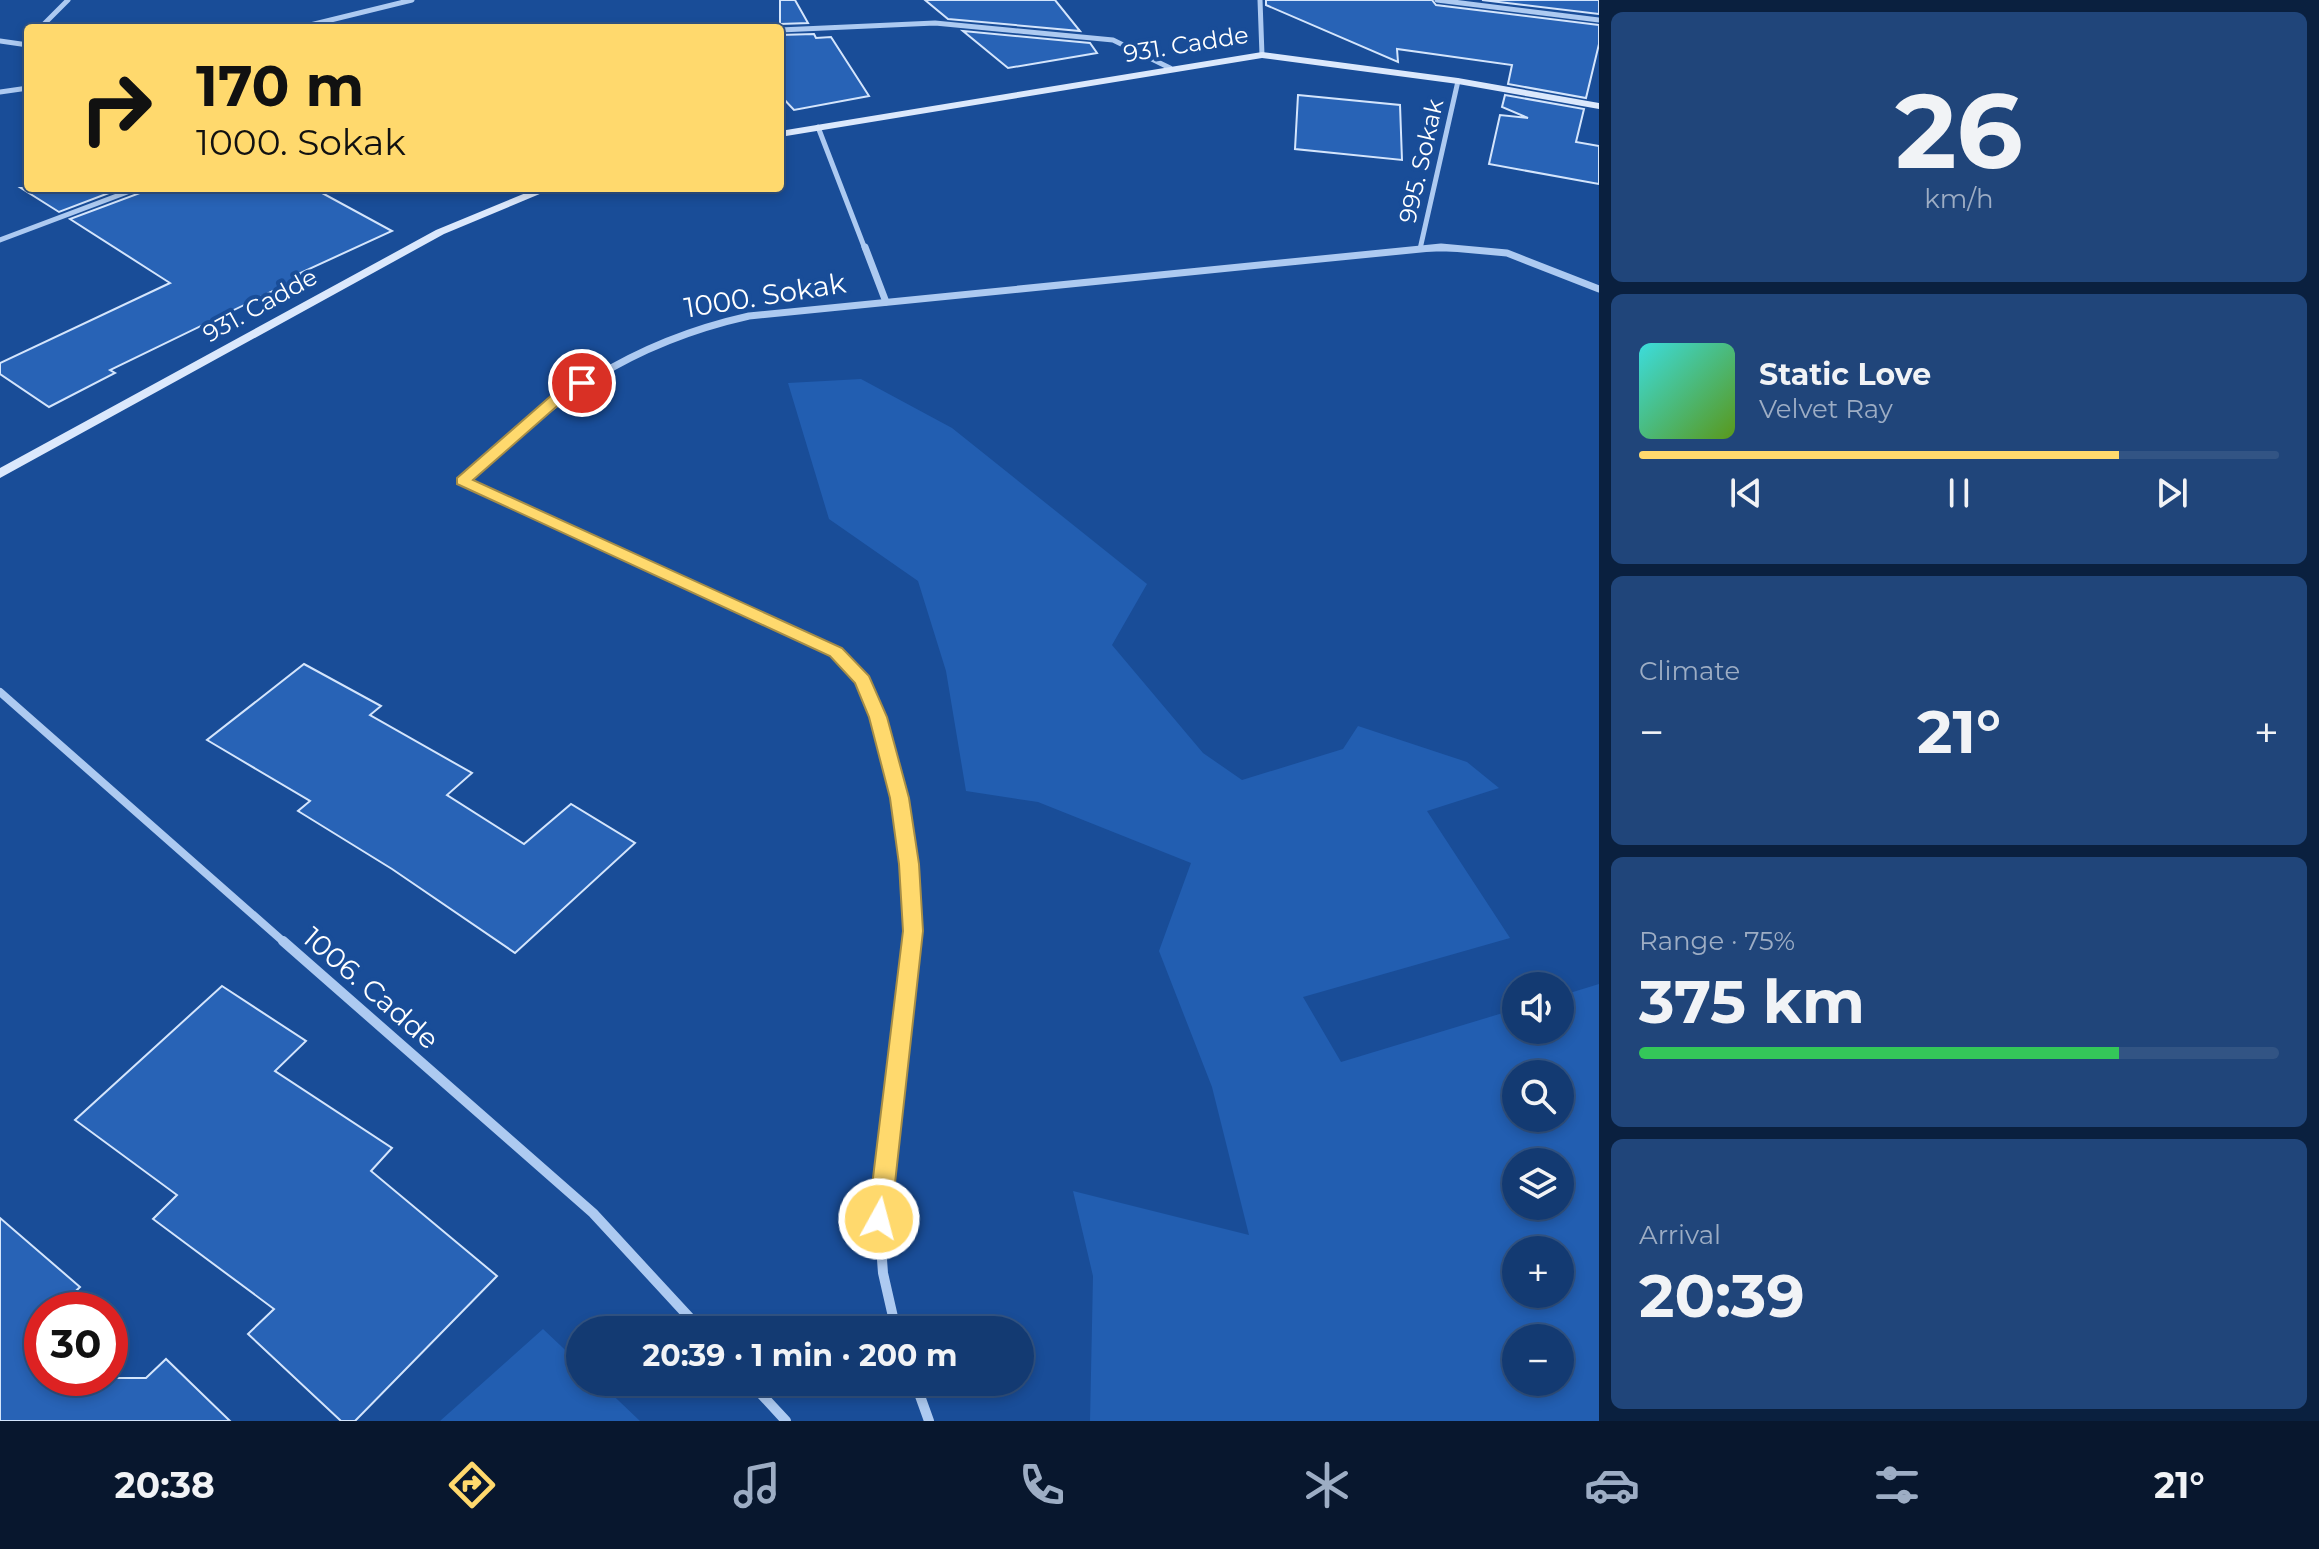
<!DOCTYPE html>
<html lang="en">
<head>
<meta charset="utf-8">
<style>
	:root { --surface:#133a72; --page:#20457a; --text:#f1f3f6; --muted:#9dadc4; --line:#325484; --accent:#ffd96d }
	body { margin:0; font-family:Montserrat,sans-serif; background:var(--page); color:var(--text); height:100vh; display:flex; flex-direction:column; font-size:30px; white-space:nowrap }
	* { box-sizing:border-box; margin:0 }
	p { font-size:26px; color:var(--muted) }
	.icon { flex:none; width:44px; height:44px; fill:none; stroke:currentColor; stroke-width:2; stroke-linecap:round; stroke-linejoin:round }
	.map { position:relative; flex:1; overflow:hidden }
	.drawer { display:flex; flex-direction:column; gap:12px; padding:12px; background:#0a203f; width:720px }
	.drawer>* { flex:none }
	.banner { position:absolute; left:24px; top:24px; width:760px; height:168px; border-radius:8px; box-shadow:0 4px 12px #0003,0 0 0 2px var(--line); background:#ffd96d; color:#111; overflow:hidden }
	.buttons { position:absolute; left:1502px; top:972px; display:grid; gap:16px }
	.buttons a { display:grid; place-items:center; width:72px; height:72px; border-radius:50%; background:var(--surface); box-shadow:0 4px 12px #0003,0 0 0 2px var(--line); font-size:40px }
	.speed { position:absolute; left:24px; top:1292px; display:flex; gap:16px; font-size:40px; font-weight:700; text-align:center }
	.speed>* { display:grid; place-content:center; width:104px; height:104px; border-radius:50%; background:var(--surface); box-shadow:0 4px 12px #0003,0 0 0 2px var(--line); line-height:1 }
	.speed .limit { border:12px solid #d22; background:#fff; color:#111 }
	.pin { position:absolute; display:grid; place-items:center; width:68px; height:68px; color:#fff; margin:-34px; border:4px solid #fff; border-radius:50%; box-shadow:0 2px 8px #0007 }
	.me { position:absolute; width:88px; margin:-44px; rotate:7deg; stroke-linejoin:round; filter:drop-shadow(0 0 6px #0008) }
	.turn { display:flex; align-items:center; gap:28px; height:168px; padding:0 40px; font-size:36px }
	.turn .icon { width:104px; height:104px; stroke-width:2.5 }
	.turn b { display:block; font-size:56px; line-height:68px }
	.big { font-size:60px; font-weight:700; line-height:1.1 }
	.drawer .widget { flex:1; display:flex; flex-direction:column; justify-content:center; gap:12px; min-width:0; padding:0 28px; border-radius:12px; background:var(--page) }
	.drawer .dial { align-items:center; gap:0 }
	.dial b { font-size:104px; line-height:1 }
	.song { display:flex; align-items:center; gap:24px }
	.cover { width:96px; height:96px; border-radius:12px; background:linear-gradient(135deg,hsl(180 70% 55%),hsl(90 70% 35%)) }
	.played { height:8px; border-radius:4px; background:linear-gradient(90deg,var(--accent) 75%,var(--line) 75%) }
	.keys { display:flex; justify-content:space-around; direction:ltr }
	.heat { display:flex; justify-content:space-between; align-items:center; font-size:44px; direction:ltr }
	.charge { height:12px; border-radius:6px; background:linear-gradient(90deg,#34c759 75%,var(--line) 0) }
	.trip { position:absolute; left:566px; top:1316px; width:468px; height:80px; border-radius:40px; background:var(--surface); box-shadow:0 4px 12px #0003,0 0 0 2px var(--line); font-weight:700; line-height:80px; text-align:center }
	.menu { display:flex; height:128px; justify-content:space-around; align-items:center; background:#08172e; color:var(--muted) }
	.menu .icon { width:56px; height:56px }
	.menu .on { color:var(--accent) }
	.menu b { font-size:36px; color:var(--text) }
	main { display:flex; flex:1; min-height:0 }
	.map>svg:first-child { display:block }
	.green { fill:#225eb1; fill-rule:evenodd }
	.building { fill:#2863b6; stroke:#d4e5fc; stroke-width:2 }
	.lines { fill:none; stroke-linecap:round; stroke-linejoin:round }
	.street-far3 { stroke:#adcaf1; stroke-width:5 }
	.street-far2 { stroke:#adcaf1; stroke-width:7 }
	.street-far1 { stroke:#adcaf1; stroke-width:8 }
	.street { stroke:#adcaf1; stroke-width:10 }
	.secondary { fill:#dbe8fc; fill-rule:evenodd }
	.route { fill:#ffd96d; stroke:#a68d47; stroke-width:2 }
	.labels { text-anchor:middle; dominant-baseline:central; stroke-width:8; stroke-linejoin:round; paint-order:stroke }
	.far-street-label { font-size:24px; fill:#fff; stroke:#194d98 }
	.street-label { font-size:28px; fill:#fff; stroke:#194d98 }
</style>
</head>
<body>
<main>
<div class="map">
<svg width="1599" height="1421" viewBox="0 0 1599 1421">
	<rect width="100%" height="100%" fill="#194d98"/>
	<g class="green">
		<path d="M861,379L952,428L1147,584L1112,645L1203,753L1242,780L1343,749L1358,726L1467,762L1499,788L1427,811L1510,938L1303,997L1341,1062L1516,1009V1030H1560V996L1599,984V1421H1090L1093,1276L1073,1191L1249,1235L1212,1087L1159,951L1191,863L1038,802L966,791L946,671L918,581L829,519L788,383ZM1516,1074H1560V1118H1516ZM1516,1162H1560V1206H1516ZM1516,1250H1560V1294H1516ZM1516,1338H1560V1382H1516Z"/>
		<polygon points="543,1329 580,1364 580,1382 599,1382 640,1421 440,1421"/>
	</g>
	<g class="building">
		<polygon points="780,0 795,0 808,23 780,24"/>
		<polygon points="925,0 1055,0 1080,31 948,19"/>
		<polygon points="1266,0 1432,0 1436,5 1599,25 1599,44 1586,98 1508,84 1512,65 1397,49 1398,62 1266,5"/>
		<polygon points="1482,0 1599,0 1599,14"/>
		<polygon points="963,31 1090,43 1097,53 1008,68"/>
		<polygon points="814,34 816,38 831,37 869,96 794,110 780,95 780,35"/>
		<polygon points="1298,95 1400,105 1402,160 1295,149"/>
		<polygon points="1505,95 1584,109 1576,142 1599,146 1599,184 1489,164 1500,115 1528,118 1502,107"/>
		<polygon points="21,188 122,188 59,212"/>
		<polygon points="143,188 313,188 392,231 298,274 304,276 110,370 115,373 49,407 0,374 0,363 170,283 70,219 140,193"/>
		<polygon points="304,664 381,706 370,715 472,773 447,795 524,844 571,804 635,843 515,953 392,869 298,811 310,801 207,740"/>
		<polygon points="222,986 306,1041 275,1071 392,1148 371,1171 497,1276 355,1421 341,1421 248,1334 274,1309 153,1219 177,1195 75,1120"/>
		<polygon points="0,1218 80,1287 56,1310 42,1310 42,1378 146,1378 166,1359 230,1421 0,1421"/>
	</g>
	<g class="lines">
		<g class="street-far3">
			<polyline points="1260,0 1262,55"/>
			<polyline points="1437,0 1599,20"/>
			<polyline points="40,28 68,0"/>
			<polyline points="298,28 412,0"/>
			<polyline points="780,30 935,23 1113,40 1170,68"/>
			<polyline points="0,41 28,45"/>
			<polyline points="0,92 28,88"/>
			<polyline points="818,127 865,249"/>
			<polyline points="0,240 138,188"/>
			<polyline points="1420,249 1458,81"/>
			<polyline points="1422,249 1461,249"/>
		</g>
		<g class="street-far2">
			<polyline points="865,247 886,302"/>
			<path d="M632,558L462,481C556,399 624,344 749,316L1441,247L1507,253L1599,289"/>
		</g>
		<g class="street-far1">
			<polyline points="628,556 836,652 863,680 878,717 900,798 912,943"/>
			<polyline points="0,692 285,943"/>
		</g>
		<g class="street">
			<polyline points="283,941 593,1213 701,1330"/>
			<polyline points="896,1330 883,1273 879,1219 912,941"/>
			<polyline points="750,1382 786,1421"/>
			<polyline points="915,1382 929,1421"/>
		</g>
		<g class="secondary">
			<polygon points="1262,52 1458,78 1599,103 1599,109 1458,84 1262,58 780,137 780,131"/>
			<polygon points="538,188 554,188 444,234 0,478 0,468 436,230"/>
		</g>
	</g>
	<polygon class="route" points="577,380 589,383 564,400 473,480 842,648 869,676 887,717 909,798 919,864 923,931 891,1219 888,1227 879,1230 871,1227 868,1219 903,931 899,864 890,798 869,717 855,683 830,656 457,484 457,478 553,394"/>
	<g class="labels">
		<g class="far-street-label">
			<text transform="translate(1186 44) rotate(-9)">931. Cadde</text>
			<text transform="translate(1421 161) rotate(-77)">995. Sokak</text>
			<text transform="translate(260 305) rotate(-29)">931. Cadde</text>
		</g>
		<g class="street-label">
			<text transform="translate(765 295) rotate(-9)">1000. Sokak</text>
			<text transform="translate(371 988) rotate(41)">1006. Cadde</text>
		</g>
	</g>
</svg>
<div class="buttons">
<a><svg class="icon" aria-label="sound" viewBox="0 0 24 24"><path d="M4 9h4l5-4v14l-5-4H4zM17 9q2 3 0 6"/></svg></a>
<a><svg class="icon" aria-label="search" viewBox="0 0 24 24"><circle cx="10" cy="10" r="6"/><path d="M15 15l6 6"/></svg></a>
<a><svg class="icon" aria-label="layers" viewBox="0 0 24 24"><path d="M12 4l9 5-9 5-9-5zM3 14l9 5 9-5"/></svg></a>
<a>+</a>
<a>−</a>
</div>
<div class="speed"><div class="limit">30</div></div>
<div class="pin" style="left:582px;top:383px;background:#d93025"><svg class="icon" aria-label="arrive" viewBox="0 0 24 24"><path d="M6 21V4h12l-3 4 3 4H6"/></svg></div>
<svg class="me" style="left:879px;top:1219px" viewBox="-20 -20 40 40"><circle r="17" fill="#ffd96d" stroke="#fff" stroke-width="3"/><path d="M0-11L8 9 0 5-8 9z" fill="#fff"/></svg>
<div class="trip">20:39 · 1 min · 200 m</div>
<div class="banner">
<div class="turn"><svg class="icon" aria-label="right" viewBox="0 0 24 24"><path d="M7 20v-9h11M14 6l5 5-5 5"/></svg><div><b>170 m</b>1000. Sokak</div></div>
</div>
</div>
<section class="drawer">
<div class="widget dial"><b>26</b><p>km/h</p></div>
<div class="widget">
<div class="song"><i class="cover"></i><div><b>Static Love</b><p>Velvet Ray</p></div></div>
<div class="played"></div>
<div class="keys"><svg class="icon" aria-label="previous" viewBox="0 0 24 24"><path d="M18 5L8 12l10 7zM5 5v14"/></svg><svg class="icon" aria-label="pause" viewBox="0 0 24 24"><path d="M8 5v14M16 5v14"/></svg><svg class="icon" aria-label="next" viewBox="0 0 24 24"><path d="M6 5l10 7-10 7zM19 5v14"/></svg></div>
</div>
<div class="widget"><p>Climate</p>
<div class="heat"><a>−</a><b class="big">21°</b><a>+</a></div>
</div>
<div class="widget"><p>Range · 75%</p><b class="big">375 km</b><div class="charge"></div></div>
<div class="widget"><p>Arrival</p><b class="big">20:39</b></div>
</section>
</main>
<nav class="menu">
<b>20:38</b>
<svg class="icon on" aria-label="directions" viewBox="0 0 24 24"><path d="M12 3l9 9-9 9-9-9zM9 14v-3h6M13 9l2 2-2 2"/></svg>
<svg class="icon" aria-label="music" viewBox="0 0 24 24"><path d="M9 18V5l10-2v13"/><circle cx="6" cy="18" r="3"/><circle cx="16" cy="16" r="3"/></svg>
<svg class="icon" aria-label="phone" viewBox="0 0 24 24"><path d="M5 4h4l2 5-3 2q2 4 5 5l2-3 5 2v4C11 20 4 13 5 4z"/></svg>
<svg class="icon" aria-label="climate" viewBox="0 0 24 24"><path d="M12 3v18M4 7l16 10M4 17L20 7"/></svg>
<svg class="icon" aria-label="car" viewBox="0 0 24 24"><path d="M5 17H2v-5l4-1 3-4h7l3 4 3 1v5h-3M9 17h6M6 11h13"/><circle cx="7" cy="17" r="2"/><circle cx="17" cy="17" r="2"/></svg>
<svg class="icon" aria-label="filters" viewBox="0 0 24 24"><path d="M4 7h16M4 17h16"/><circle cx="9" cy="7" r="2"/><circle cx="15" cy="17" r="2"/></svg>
<b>21°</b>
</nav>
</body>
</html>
